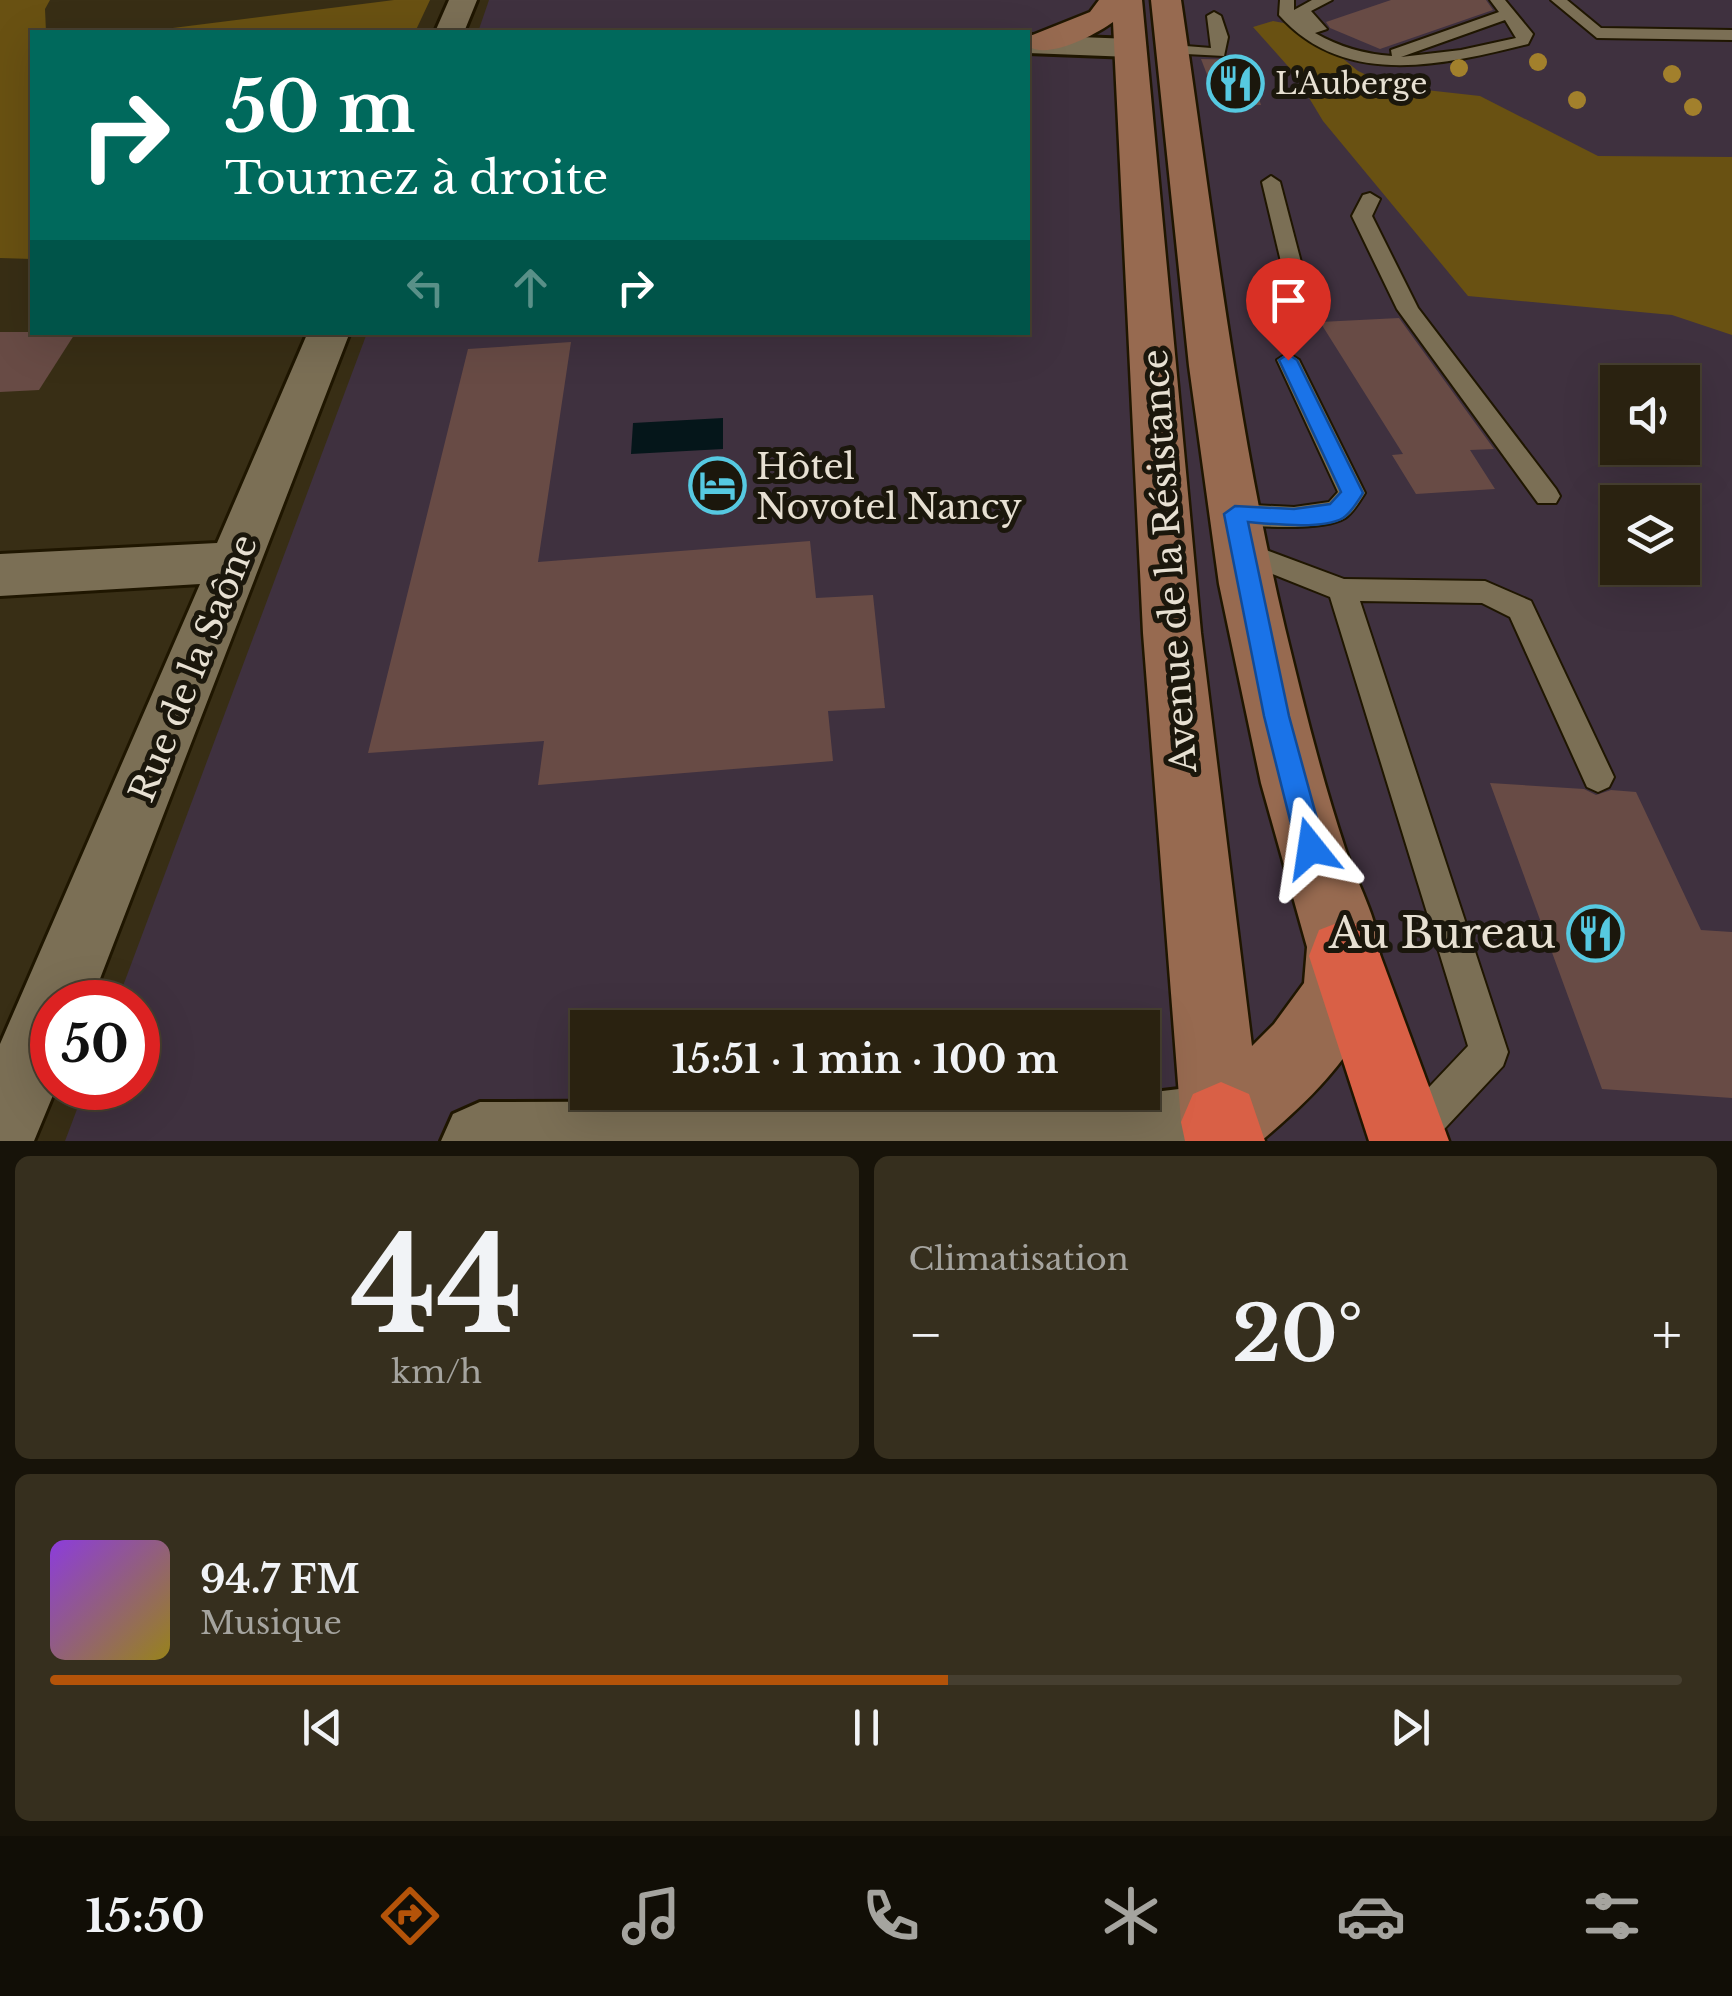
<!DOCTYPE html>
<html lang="fr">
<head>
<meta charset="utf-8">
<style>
	:root { --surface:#2a2210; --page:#362f1e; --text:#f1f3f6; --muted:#a5a49f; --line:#463f30; --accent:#b45309 }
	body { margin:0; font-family:"Libre Baskerville",serif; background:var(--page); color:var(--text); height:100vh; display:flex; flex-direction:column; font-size:38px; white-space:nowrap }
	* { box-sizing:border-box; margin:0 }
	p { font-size:32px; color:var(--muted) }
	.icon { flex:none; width:55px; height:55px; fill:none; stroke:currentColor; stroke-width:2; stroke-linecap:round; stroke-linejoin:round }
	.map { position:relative; height:1141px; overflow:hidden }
	.panel { display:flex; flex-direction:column; gap:15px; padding:15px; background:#171309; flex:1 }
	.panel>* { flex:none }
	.hud { position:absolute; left:30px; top:30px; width:1000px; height:305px; border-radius:0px; box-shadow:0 10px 40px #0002,0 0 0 2px var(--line); background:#00695c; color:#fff; overflow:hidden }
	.buttons { position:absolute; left:1600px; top:365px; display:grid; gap:20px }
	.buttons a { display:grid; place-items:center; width:100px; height:100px; border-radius:0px; background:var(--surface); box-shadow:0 10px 40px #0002,0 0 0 2px var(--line); font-size:50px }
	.speed { position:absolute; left:30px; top:980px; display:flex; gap:20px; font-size:50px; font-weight:700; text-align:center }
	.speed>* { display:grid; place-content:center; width:130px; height:130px; border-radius:50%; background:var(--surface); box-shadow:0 10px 40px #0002,0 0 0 2px var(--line); line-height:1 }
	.speed .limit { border:15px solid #d22; background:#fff; color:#111 }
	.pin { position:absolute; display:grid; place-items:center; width:85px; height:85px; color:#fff; margin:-102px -42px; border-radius:50% 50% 50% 0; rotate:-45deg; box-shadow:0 0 10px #0007 }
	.pin .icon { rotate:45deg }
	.me { position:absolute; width:110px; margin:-55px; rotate:345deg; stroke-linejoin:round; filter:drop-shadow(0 0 8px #0008) }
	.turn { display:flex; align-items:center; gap:35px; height:210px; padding:0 30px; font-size:45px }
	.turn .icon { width:130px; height:130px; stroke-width:2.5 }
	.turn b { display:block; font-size:70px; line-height:85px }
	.lanes { display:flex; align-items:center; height:95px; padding:0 30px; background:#0003; justify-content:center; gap:50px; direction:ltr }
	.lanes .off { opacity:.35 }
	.big { font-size:75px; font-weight:700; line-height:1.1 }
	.panel .tile { flex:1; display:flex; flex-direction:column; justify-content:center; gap:15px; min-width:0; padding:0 35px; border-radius:15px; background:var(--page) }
	.panel .dial { align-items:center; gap:0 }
	.dial b { font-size:130px; line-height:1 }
	.song { display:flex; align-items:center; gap:30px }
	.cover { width:120px; height:120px; border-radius:15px; background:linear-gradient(135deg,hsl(270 70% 55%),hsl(50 70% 35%)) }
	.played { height:10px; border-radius:5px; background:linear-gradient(90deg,var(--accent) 55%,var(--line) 55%) }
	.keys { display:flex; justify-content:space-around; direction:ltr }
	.heat { display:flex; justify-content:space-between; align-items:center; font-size:55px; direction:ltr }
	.panel .tiles { flex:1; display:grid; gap:15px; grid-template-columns:1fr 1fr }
	.tile:last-child { grid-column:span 2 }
	.trip { position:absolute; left:570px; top:1010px; width:590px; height:100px; border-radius:0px; background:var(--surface); box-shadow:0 10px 40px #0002,0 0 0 2px var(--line); font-weight:700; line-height:100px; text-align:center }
	.tabs { display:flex; height:160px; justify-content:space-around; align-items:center; background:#110e06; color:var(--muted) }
	.tabs .icon { width:70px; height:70px }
	.tabs .selected { color:var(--accent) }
	.tabs b { font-size:45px; color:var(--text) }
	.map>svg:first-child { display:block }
	.commercial { fill:#3f313f; fill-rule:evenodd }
	.green { fill:#695112 }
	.water { fill:#05161a }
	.building { fill:#684b45 }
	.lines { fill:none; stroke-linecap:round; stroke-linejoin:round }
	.service-casing { stroke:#1f1600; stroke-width:4 }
	.minor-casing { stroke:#1f1600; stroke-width:6 }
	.secondary-casing { stroke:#1f1600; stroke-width:5 }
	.motorway-casing { stroke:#1f1600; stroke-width:5 }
	.service { fill:#7b6f55; fill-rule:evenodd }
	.minor { fill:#7b6f55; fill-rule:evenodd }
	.secondary { fill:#976a50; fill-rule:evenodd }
	.motorway { fill:#d96046; fill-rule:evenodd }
	.tree { fill:#a2802c }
	.route { fill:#1a73e8; stroke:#114b97; stroke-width:2.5 }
	.labels { text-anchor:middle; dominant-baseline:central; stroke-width:10; stroke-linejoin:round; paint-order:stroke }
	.far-poi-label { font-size:30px; fill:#e7e0d2; stroke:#1b170c; text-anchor:start }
	.poi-label { font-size:35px; fill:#e7e0d2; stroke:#1b170c; text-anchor:start }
	.street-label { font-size:35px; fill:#e7e0d2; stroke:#1b170c }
	.near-poi-label { font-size:42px; fill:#e7e0d2; stroke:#1b170c; text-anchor:end }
</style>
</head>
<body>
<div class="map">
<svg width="1732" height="1141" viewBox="0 0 1732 1141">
	<rect width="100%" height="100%" fill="#382e15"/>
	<path class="commercial" d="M489,0H1732V1141H65L85,1088H138V1002H117L367,333L1028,332V32H478ZM1618,382H1682V448H1618ZM1618,502H1682V568H1618ZM588,1028H1142V1092H588Z"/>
	<g class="green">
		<polygon points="0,0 50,0 45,9 46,32 32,32 32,259 0,258"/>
		<polygon points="394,0 430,0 415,32 141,32"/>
		<polygon points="1273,21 1305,27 1358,71 1390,86 1480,96 1598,156 1732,157 1732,335 1672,315 1468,296 1323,121 1294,73 1253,27"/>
	</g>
	<polygon class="water" points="723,418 723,449 631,454 633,423"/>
	<g class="building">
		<polygon points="1391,0 1486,0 1493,10 1380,49 1330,28 1326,22"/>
		<polygon points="1201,59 1247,60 1261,105 1218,103"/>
		<polygon points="1399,318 1494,449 1470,450 1495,489 1416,494 1392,455 1403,454 1320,322"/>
		<polygon points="0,332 76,332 39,390 0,392"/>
		<polygon points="571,342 538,562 810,541 816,598 873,595 885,708 828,711 833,761 538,785 544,741 368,753 468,349"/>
		<polygon points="1490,783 1584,789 1596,795 1611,790 1636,792 1701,930 1732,932 1732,1098 1602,1089"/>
	</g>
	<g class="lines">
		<defs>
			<g id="service">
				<path d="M1280,0H1294V10L1312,0H1332L1311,11L1327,29L1315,33C1340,47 1363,54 1392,56L1391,50L1499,12L1490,0H1505L1533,34L1528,44C1444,65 1344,89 1279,15ZM1505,20L1516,38L1461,50L1401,57Z"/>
				<polygon points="1551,0 1567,0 1601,28 1732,30 1732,40 1597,38"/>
				<polygon points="1214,12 1221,16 1228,37 1224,56 1167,53 1167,47 1173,45 1211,48 1207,16"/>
				<polygon points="1271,176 1280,182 1302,266 1299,270 1292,272 1282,266 1262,182"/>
				<polygon points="1370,193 1380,199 1372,216 1418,308 1556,489 1560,496 1556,503 1538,503 1397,309 1352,216 1363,195"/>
				<path d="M1288,353L1299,360L1365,493C1360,501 1353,513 1345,518C1324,531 1249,528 1226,521L1222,514L1226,507L1235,504L1294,507L1329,502L1338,492L1277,360Z"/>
				<polygon points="1242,541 1344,579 1485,581 1531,601 1614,777 1609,787 1598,792 1587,787 1510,617 1482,603 1360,601 1508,1052 1503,1066 1433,1141 1395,1141 1392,1134 1398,1120 1468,1046 1330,597 1232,558 1228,551 1232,544"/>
			</g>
			<g id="minor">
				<polygon points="449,0 477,0 464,32 435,32"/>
				<polygon points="1028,35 1131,39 1142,42 1146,48 1142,54 1131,57 1028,53"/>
				<polygon points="308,332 350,332 91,1002 52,1002 52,1088 56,1088 34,1141 0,1141 0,1044 200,584 0,596 0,554 217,543"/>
				<polygon points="1221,1084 1248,1095 1259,1122 1251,1141 441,1141 453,1114 480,1102 1087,1100"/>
			</g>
			<path id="secondary" d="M1099,0H1142L1201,633L1252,1046L1274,1024L1304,983L1307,947L1261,783L1219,584L1189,366L1151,0H1181C1212,210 1236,422 1285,628C1303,702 1321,776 1345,848C1356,882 1379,919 1380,956C1382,1033 1315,1096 1261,1141H1189L1181,1122L1143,633L1113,22C1095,35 1048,60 1028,46L1030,36L1090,12Z"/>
			<g id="motorway">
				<polygon points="1345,920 1371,930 1449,1141 1369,1141 1309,956 1319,930"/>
				<polygon points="1221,1082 1249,1094 1265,1141 1185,1141 1181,1122 1193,1094"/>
			</g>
		</defs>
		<use href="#service" class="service-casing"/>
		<use href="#minor" class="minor-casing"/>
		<use href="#secondary" class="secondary-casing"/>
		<use href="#motorway" class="motorway-casing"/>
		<use href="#service" class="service"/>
		<use href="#minor" class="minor"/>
		<use href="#secondary" class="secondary"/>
		<use href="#motorway" class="motorway"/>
	</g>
	<g class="tree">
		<circle cx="1538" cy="62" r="9"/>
		<circle cx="1459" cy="68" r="9"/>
		<circle cx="1672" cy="74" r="9"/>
		<circle cx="1577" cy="100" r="9"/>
		<circle cx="1693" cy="107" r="9"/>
	</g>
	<path class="route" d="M1288,354L1297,360L1363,493C1358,501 1351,513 1343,518C1322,530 1272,524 1248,522L1289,716L1325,848L1321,857L1311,861L1301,857L1297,848L1264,716L1224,514L1235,506L1294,509L1330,504L1341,492L1279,360Z"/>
	<defs>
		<symbol id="restaurant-ring" viewBox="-11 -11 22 22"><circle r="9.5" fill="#1b170c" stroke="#56c9e1" stroke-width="1.5"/><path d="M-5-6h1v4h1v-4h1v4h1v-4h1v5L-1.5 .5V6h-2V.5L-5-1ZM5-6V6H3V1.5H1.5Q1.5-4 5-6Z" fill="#56c9e1"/></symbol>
		<symbol id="hotel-ring" viewBox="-11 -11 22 22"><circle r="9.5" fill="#1b170c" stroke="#56c9e1" stroke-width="1.5"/><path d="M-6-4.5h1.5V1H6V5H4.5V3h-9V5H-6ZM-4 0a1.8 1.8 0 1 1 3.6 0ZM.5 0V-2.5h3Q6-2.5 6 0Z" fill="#56c9e1"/></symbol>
	</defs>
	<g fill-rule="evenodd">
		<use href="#restaurant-ring" x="1204" y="52" width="63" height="63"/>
		<use href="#hotel-ring" x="686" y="454" width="63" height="63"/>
		<use href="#restaurant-ring" x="1564" y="902" width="63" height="63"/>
	</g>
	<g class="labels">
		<g class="far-poi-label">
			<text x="1275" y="83">L'Auberge</text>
		</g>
		<g class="poi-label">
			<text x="756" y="466">Hôtel<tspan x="756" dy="40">Novotel Nancy</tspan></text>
		</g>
		<g class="street-label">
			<text transform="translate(1169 561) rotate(-94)">Avenue de la Résistance</text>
			<text transform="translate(193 668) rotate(-68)">Rue de la Saône</text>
		</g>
		<g class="near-poi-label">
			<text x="1556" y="933">Au Bureau</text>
		</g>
	</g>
</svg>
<div class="buttons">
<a><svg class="icon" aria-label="sound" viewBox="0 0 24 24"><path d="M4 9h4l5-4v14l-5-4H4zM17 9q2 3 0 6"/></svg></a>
<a><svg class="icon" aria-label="layers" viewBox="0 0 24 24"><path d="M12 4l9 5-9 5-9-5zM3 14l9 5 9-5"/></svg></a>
</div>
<div class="speed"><div class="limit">50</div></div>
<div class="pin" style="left:1288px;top:360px;background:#d93025"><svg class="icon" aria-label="arrive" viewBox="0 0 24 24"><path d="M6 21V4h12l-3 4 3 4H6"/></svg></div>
<svg class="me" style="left:1311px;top:848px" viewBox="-20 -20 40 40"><path d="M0-17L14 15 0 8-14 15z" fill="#1a73e8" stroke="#fff" stroke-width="4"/></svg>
<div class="trip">15:51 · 1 min · 100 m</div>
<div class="hud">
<div class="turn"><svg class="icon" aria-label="right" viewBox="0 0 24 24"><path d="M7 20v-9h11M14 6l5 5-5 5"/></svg><div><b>50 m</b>Tournez à droite</div></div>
<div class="lanes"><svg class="icon off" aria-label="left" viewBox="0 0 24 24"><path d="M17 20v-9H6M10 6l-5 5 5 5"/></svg><svg class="icon off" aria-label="ahead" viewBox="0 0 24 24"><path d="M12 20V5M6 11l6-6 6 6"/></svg><svg class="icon" aria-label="right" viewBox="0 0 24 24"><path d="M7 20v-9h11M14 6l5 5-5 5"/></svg></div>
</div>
</div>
<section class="panel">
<div class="tiles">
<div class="tile dial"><b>44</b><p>km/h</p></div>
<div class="tile"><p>Climatisation</p>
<div class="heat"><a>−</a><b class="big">20°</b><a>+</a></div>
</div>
<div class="tile">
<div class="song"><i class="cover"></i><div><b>94.7 FM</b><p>Musique</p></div></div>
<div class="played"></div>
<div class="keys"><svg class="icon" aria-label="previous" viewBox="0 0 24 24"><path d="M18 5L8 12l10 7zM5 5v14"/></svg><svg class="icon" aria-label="pause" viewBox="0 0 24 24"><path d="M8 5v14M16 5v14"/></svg><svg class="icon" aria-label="next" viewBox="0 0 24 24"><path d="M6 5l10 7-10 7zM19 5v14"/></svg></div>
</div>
</div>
</section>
<nav class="tabs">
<b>15:50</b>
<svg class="icon selected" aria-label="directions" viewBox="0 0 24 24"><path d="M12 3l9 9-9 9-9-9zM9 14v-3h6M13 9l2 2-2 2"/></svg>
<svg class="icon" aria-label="music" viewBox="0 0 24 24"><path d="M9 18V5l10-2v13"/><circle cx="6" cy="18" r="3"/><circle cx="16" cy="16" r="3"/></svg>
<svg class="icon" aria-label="phone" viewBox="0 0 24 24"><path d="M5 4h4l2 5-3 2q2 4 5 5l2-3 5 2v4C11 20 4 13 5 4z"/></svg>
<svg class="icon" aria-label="climate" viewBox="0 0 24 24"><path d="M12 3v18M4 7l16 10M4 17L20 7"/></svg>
<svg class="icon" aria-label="car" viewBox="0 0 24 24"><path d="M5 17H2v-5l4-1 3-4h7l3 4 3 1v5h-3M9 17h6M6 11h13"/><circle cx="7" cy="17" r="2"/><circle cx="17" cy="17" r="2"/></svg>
<svg class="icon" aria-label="filters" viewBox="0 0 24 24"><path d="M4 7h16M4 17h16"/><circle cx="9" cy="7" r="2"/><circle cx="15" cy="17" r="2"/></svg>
</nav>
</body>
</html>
